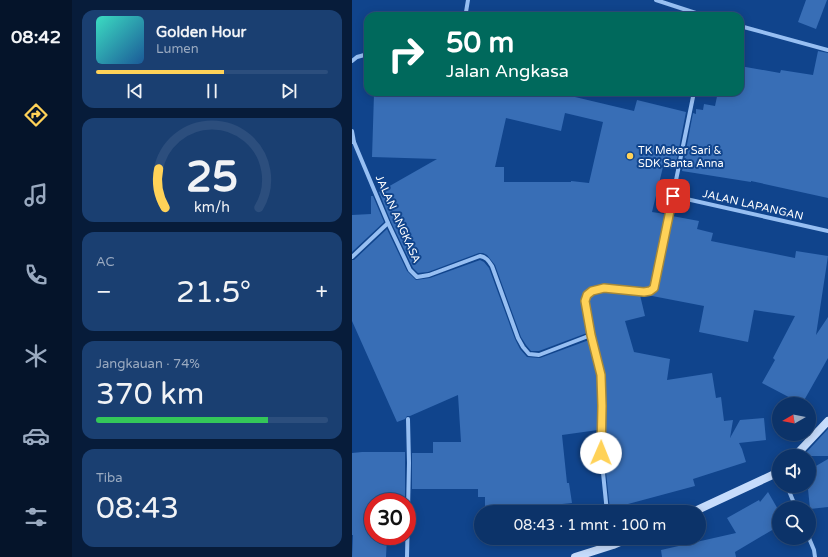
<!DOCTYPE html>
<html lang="id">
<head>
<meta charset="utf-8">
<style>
	:root { --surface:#0c3369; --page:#1a3f71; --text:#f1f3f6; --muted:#9aaac0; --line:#2c4e7d; --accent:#ffd258 }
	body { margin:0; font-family:"Varela Round",sans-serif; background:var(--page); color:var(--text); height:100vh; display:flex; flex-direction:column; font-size:15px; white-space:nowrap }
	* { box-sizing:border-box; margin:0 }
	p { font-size:13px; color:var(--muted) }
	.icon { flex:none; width:22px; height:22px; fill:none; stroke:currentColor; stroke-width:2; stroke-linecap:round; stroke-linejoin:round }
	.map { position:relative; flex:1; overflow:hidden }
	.panel { display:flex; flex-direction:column; gap:10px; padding:10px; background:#071c3a; width:280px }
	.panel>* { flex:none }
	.hud { position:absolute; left:12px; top:12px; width:380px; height:84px; border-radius:12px; box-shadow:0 2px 10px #0003,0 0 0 1px var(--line); background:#00695c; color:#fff; overflow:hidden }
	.needle { width:26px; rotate:261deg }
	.fabs { position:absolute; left:420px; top:397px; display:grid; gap:8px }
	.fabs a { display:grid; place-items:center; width:44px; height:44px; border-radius:50%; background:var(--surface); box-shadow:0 2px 10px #0003,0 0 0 1px var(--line); font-size:20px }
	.speed { position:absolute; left:12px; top:493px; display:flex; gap:8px; font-size:20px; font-weight:700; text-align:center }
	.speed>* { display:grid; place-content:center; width:52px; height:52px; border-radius:50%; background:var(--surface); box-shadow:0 2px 10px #0003,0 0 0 1px var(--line); line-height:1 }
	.speed .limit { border:6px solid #d22; background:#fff; color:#111 }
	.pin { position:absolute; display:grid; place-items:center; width:34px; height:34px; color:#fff; margin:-17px; border-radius:8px; box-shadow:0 2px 6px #0006 }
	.me { position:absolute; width:44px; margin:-22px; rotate:1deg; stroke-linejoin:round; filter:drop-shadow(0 0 3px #0008) }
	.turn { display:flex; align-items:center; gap:14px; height:84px; padding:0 16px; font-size:18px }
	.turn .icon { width:52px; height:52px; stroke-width:2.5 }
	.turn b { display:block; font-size:28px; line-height:34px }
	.big { font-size:30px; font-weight:600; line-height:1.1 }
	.panel .widget { flex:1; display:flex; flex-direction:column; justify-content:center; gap:6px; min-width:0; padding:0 14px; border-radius:12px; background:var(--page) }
	.panel .dial { align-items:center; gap:0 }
	.dial svg { height:104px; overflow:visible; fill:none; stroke:var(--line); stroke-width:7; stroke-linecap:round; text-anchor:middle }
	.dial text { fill:var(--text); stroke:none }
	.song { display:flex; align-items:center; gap:12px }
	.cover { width:48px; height:48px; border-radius:6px; background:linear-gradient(135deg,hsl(170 70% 55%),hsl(210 70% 35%)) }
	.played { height:4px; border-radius:2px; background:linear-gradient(90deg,var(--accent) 55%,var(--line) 55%) }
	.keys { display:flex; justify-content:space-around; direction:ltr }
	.heat { display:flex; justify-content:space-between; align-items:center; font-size:22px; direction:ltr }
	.charge { height:6px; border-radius:3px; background:linear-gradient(90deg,#34c759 74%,var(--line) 0) }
	.trip { position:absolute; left:122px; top:505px; width:232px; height:40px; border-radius:20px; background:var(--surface); box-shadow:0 2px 10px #0003,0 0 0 1px var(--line); font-weight:600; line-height:40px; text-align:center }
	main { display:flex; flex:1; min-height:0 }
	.tab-bar { display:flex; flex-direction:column; width:72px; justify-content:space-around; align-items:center; background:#05142a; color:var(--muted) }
	.tab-bar .icon { width:28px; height:28px }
	.tab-bar .current { color:var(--accent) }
	.tab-bar b { font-size:18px; color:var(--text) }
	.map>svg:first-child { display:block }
	.building { fill:#386eb6; fill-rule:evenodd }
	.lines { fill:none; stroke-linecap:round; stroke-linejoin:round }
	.minor { stroke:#97bff2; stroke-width:4 }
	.secondary { stroke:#c6dcfc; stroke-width:8 }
	.route-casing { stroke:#a68839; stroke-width:10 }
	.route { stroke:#ffd258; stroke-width:7 }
	.poi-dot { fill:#ffd258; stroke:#10448c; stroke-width:1.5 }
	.labels { text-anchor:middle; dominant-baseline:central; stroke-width:4; stroke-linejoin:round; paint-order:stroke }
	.poi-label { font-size:11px; fill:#fff; stroke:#10448c; text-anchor:start }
	.street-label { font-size:11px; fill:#fff; stroke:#10448c }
</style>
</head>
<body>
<main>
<nav class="tab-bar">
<b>08:42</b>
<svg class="icon current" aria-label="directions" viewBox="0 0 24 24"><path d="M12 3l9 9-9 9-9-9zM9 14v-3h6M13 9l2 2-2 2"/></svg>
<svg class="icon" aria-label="music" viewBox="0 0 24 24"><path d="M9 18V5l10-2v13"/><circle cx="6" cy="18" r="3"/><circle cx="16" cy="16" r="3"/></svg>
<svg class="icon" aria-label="phone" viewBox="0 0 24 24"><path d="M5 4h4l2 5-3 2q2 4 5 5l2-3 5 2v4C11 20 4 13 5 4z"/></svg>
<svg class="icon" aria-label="climate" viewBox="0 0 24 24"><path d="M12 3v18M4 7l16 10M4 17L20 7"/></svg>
<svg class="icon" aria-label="car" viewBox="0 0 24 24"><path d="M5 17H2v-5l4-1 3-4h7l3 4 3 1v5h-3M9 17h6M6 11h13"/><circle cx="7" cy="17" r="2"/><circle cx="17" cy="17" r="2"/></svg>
<svg class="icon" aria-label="filters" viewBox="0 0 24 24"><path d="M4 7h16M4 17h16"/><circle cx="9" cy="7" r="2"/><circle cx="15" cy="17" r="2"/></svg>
</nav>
<section class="panel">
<div class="widget">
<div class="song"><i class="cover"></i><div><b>Golden Hour</b><p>Lumen</p></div></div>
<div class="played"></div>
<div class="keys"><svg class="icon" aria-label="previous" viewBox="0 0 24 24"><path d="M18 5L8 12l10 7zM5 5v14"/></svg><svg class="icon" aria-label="pause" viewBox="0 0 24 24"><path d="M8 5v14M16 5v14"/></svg><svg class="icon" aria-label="next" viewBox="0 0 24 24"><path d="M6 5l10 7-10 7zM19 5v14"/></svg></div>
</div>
<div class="widget dial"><svg viewBox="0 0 100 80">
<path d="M14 69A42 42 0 1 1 86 69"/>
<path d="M14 69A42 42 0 0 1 9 39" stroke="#ffd258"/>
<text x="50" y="56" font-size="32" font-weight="700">25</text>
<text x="50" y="72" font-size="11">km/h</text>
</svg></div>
<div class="widget"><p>AC</p>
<div class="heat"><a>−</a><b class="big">21.5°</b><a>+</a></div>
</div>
<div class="widget"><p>Jangkauan · 74%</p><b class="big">370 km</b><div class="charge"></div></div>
<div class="widget"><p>Tiba</p><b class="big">08:43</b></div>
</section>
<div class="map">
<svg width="476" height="557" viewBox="0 0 476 557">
	<rect width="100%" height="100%" fill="#10448c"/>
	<g class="building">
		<polygon points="454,0 475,0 464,29 446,22"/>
		<polygon points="466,51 476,53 476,198 399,181 399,182 330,171 341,113 344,114 344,109 351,110 352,104 363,106 366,92 388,92 388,66 428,73 429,70 461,75"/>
		<path d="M48,92H224L223,97L282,111L285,100L334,112L323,169L311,167L300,212L313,214L299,286L297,288H292L252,285L238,288L232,294L230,301L235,333L187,351H179L174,345L169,337L143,265L135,255L131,253H127L76,272L66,273L61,268L39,222L27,192L85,159L20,157L22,94L48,95ZM213,113L251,122L237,183L219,181V182H152V167H143L154,118L209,131Z"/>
		<polygon points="19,196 21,196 32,222 0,252 0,215 19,214"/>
		<polygon points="320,216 347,221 345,229 361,233 359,241 443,258 444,251 476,256 464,335 476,317 476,358 450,404 410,383 423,360 421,358 443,316 402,310 396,342 347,332 352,306 295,295 300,294 305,289"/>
		<polygon points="35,229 55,271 64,280 78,278 128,260 132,262 137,268 163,339 168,349 175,357 188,358 237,340 246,375 246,430 210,435 215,483 217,483 220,503 191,506 191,512 133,512 133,497 126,497 126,489 60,489 60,453 81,453 81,442 109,442 106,395 58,416 55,416 53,419 45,422 0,321 0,260 2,260"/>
		<polygon points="252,292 288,295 293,316 273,321 282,352 318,359 315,380 360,373 364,398 369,397 372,421 381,420 378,438 388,420 412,418 414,440 387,443 390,449 394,462 341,479 343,486 276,504 276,507 258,510 252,453 254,406 252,375 242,334 237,301 238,297 242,294"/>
		<polygon points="476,429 476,456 451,456"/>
		<polygon points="10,452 53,452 53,502 21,502 21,536 35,536 34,557 0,557 1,535 0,535 0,453"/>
		<polygon points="476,459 476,507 458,509 456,489 457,489 457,470"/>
		<polygon points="416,492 427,511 427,526 383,552 384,557 310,557 309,550 384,533 375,518 407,500 408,502"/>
	</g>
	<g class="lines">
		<g class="minor">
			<polyline points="304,0 353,16"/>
			<polyline points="111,16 114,12 116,0"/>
			<polyline points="388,26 476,50"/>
			<polyline points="0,61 5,57 16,54"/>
			<polyline points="0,131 2,142"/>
			<path d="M0,142H2L36,223L58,270L65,277L77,275L128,256C134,257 136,260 140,266L166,338L171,347L177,354L187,355L239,335"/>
			<polyline points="321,196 476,231"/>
			<polyline points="0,257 36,223"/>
			<polyline points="435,486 444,508"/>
			<polyline points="255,512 249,453 250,406 249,375 239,335 233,301 235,295 240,291 252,288 292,292 298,291 302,288 342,92"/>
			<polyline points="260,538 261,545"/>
			<polyline points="457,538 462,550 463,557"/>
			<polyline points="55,557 57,463 56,419"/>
		</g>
		<g class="secondary">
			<polyline points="443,456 476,421"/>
			<polyline points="341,512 427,472"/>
			<polyline points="223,557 261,545 277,538"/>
		</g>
	</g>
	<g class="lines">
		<defs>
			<polyline id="route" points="249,453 250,406 249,375 239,335 233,301 235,295 240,291 252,288 292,292 298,291 302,288 321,196"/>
		</defs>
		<use href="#route" class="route-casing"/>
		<use href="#route" class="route"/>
	</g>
	<circle class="poi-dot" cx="278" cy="156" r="4"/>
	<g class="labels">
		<g class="poi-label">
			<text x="286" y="150">TK Mekar Sari &amp;<tspan x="286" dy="13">SDK Santa Anna</tspan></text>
		</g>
		<g class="street-label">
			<text transform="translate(401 205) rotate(13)">JALAN LAPANGAN</text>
			<text transform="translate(46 219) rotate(66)">JALAN ANGKASA</text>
		</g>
	</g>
</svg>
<div class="fabs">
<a><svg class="needle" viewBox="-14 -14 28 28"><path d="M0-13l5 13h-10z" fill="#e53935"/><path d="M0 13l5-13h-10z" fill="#9aaac0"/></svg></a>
<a><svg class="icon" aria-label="sound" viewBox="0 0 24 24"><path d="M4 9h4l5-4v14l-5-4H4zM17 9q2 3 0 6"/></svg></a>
<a><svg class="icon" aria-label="search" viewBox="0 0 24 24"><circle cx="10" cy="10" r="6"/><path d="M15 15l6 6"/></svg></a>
</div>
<div class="speed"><div class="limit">30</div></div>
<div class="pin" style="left:321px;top:196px;background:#d93025"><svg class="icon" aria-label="arrive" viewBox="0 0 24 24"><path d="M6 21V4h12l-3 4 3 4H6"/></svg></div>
<svg class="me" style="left:249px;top:453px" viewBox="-20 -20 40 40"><circle r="19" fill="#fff"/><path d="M0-13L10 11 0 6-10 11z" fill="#ffd258"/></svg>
<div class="trip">08:43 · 1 mnt · 100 m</div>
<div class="hud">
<div class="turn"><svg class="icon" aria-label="right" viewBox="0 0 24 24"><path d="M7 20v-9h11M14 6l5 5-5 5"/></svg><div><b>50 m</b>Jalan Angkasa</div></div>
</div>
</div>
</main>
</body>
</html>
